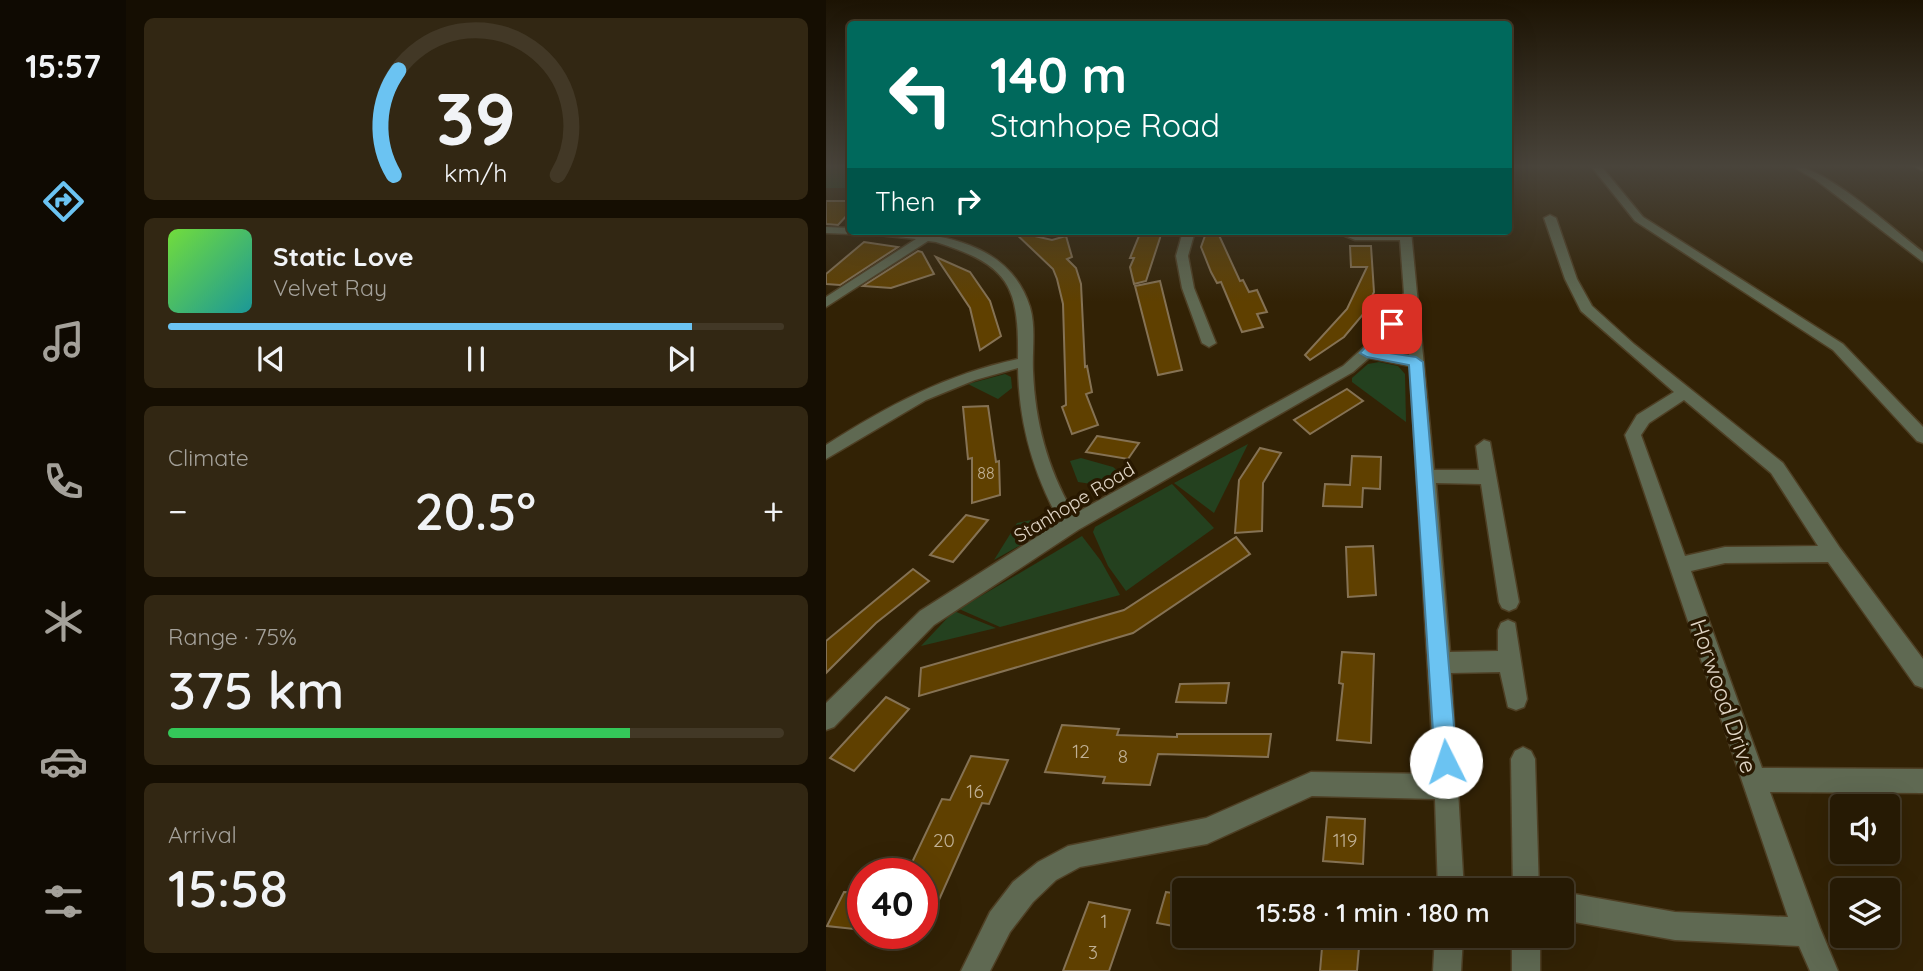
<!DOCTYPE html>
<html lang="en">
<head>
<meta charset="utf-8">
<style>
	:root { --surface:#261a04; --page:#322713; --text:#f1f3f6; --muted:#a4a19a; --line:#423826; --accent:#6bc3f2 }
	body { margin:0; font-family:Quicksand,sans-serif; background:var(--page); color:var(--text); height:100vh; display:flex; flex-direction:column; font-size:26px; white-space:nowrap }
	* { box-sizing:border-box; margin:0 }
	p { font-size:23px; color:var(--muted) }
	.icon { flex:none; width:38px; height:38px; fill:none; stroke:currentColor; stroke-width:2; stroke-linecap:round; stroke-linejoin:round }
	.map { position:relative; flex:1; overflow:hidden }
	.side { display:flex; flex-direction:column; gap:18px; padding:18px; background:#150e02; width:700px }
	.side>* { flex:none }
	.banner { position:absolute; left:21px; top:21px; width:665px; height:214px; border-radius:7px; box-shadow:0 7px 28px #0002,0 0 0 2px var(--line); background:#00695c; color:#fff; overflow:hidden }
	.buttons { position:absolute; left:1004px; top:794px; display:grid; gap:14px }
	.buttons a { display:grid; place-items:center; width:70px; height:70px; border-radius:7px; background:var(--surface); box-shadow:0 7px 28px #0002,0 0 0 2px var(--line); font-size:35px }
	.speed { position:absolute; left:21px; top:858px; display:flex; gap:14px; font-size:35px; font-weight:700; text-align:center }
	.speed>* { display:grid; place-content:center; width:91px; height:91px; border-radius:50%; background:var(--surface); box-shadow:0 7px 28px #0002,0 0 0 2px var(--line); line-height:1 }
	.speed .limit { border:10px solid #d22; background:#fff; color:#111 }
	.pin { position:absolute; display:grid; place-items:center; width:60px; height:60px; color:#fff; margin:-30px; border-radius:14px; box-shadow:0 4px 10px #0006 }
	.me { position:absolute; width:77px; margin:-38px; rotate:356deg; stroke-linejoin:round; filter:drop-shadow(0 0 5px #0008) }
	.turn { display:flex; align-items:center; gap:24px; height:147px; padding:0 28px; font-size:32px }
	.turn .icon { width:91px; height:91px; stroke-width:2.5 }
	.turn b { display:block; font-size:49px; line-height:60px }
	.then { display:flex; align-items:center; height:66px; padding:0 28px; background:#0003; gap:14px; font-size:26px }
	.big { font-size:52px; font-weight:600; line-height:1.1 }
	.side .tile { flex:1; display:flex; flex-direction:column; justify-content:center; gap:10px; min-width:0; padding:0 24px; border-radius:10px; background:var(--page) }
	.side .dial { align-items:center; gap:0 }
	.dial svg { height:182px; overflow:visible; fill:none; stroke:var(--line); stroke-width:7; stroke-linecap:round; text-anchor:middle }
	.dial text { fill:var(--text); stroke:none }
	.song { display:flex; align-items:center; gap:21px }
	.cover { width:84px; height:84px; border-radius:10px; background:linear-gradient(135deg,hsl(100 70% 55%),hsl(180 70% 35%)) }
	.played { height:7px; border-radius:4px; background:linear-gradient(90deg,var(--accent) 85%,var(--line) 85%) }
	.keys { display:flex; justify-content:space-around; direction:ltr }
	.heat { display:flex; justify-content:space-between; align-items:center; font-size:38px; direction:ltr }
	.charge { height:10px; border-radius:5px; background:linear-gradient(90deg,#34c759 75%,var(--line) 0) }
	.trip { position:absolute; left:346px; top:878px; width:402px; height:70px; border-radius:7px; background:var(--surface); box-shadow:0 7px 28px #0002,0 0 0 2px var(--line); font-weight:600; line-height:70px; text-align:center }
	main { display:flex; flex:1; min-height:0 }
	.tabs { display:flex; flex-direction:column; width:126px; justify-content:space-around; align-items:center; background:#0f0a02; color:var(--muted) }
	.tabs .icon { width:49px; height:49px }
	.tabs .current { color:var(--accent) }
	.tabs b { font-size:32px; color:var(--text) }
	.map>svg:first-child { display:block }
	.green { fill:#24411f }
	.building { fill:#5f4000; stroke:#857254; stroke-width:2 }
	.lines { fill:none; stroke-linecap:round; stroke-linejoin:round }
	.minor-casing { stroke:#4e3f24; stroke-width:3 }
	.major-casing { stroke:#4e3f24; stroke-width:3 }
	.minor { fill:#5f6952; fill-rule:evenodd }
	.major { fill:#99ad7d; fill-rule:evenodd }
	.route { fill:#6bc3f2; stroke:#467f9d; stroke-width:2 }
	.labels { text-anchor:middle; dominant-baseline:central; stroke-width:7; stroke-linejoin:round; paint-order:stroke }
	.number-label { font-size:16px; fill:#c0b094 }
	.street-label { font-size:19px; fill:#e1d6c6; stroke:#281800 }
	.near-number-label { font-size:19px; fill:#c0b094 }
	.near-street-label { font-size:23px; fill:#e1d6c6; stroke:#281800 }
</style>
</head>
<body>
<main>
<nav class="tabs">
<b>15:57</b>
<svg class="icon current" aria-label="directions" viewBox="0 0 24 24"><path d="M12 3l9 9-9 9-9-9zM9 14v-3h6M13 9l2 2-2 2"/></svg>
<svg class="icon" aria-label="music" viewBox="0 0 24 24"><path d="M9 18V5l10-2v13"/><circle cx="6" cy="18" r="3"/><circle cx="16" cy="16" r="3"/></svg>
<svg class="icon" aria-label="phone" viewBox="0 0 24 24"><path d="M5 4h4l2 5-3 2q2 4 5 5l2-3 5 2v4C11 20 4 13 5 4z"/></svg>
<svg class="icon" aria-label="climate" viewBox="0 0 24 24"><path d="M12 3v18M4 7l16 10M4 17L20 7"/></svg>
<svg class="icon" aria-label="car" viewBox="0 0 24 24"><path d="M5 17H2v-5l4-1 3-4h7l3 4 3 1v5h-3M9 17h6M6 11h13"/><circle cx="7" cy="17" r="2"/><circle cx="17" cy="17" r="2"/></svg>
<svg class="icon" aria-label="filters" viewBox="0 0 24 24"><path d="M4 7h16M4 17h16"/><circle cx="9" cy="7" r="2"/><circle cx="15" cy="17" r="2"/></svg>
</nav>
<section class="side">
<div class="tile dial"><svg viewBox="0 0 100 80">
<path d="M14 69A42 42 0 1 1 86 69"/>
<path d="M14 69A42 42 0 0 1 16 23" stroke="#6bc3f2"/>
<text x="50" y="56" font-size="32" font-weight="700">39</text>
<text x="50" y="72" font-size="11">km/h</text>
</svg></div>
<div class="tile">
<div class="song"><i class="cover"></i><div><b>Static Love</b><p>Velvet Ray</p></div></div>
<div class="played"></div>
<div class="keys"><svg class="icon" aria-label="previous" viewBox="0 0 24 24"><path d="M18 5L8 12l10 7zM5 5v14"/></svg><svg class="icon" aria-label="pause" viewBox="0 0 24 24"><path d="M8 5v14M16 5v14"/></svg><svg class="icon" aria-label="next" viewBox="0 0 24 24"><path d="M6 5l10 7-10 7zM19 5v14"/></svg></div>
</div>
<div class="tile"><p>Climate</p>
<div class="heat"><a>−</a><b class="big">20.5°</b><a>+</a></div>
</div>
<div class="tile"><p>Range · 75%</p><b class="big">375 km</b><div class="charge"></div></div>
<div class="tile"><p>Arrival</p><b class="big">15:58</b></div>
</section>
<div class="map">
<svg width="1097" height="971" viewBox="0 0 1097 971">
	<rect width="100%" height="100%" fill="#322205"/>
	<g class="green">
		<rect x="0" y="166" width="24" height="22"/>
		<polygon points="553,362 572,366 579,374 580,422 526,382 526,378 542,364"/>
		<polygon points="179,374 185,377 186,388 172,399 142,384"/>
		<polygon points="422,444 388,513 348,483"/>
		<polygon points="255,458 287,467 299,477 279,486 252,482 244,461"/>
		<polygon points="346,484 388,528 300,591 282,566 267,532 269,527"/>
		<polygon points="220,517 221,523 216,533 168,560 191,523"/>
		<polygon points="256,536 275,561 294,595 174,627 133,609"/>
		<polygon points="128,611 170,628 95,646"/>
	</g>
	<g class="building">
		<polygon points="0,201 24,201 24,212 12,225 0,224"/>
		<polygon points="187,231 226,240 240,236 246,257 241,259 250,268 255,284 259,367 261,366 266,392 260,394 272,425 246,434 236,407 240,405 237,304 231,279 227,269"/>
		<polygon points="315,231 335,231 334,238 320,281 308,284 304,267 308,258 304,258"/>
		<polygon points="380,233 392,233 414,281 417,280 423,292 431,290 441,312 431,314 437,327 416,332 395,282 391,283 385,272 375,247"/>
		<polygon points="38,242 72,247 14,285 0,284 0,274"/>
		<polygon points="524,246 545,246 548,292 539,312 518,337 484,360 479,355 521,309 541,267 525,267"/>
		<polygon points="92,251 96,252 108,274 65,288 37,286"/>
		<polygon points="110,257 144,272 164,301 175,336 154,350 144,308"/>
		<polygon points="334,281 356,370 332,375 309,286"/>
		<polygon points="521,389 537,401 484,434 468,420"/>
		<polygon points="162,406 170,462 173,461 174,495 146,503 146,458 142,459 137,407"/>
		<polygon points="271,436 313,443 302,459 260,452"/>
		<polygon points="434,448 455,453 437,483 436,531 409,533 413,480"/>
		<polygon points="526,456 555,457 554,489 537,488 536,507 497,506 499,484 524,485"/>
		<polygon points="140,515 162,520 127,562 104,555"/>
		<polygon points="410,537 424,554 307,633 93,696 95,668 298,610"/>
		<polygon points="547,546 550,595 522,597 520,547"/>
		<polygon points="87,569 103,581 50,623 0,673 0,641"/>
		<polygon points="516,652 548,654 545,743 511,740 517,684 513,683"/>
		<polygon points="403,683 400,703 350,702 354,684"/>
		<polygon points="60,697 83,709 28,771 4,758"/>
		<polygon points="236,725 293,729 291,735 351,737 351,734 445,734 442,757 332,754 324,785 277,783 279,777 219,772"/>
		<polygon points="145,756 182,760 163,804 156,803 96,938 96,873 81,873 116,799 124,800"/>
		<polygon points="501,817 539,819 537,864 497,861"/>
		<polygon points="18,892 37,893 37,930 1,926"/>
		<polygon points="340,892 359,895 353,927 331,923"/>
		<polygon points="263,902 304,910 283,971 237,971"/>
		<polygon points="497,936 534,936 531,971 494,971"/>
	</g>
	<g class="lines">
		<defs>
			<g id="minor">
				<polygon points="765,166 775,166 817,217 1017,344 1097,427 1097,443 1091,441 1007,350 809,221"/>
				<path d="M966,166C999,166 1068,230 1097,252V262L990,180Z"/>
				<path d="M724,215L730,218L751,279L766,306L808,344L957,463L1014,548L1097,659V688L1089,685L1002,562L899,563L865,571L936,768L1097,769V793L944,792L994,928L1012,971H984L973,946L849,940L737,920V892L849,912L962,917L799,435L811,415L848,392L755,311L739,279L718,218ZM858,400L945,473L992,546L899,547L859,556L815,435L823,423Z"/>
				<polygon points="0,227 24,228 24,231 30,231 24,234 0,233"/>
				<path d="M37,231C99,231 182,236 204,307C210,327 206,351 207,371C209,423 222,470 248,514L517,366L549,337L578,293L574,240H529L507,231H585L608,470H653L650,446L658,440L664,442L693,602L690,608L683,611L676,608L673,602L655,484L610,483L624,652L672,651V630L675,623L682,620L689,623L701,699L698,707L690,710L682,707L674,672L625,673L638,891H612L609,799L486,796L381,844L254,867L230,880L207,902L184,932L164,971H135L164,912L187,882L212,862L242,846L380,818L485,772L608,774L584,366L543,358L527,372L252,530L108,625L8,727L0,730V703L94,611L234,522C207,473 193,424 192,368L149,380L100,400L0,459V445C61,406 121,374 192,359C193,285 183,265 110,242L102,241L0,307V297L90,239L43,234ZM580,311L583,356L551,350Z"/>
				<polygon points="357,231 369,231 362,256 368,288 390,343 383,347 376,343 356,288 350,256"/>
				<polygon points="697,747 705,751 709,759 713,891 687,891 685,759 689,751"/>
				<polygon points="609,936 637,936 635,971 607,971"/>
				<rect x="686" y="936" width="28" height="35"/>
			</g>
			<polygon id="major" points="1086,166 1097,166 1097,171"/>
		</defs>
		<use href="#minor" class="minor-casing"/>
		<use href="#major" class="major-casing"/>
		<use href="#minor" class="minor"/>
		<use href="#major" class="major"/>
	</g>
	<linearGradient id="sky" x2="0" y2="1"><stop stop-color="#1c1303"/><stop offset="0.55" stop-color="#49443b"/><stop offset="1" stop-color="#49443b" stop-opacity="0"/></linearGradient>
	<rect width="1097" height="302" fill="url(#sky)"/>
	<polygon class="route" points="566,320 573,324 550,351 590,357 597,362 631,762 627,770 620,773 612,770 609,762 583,365 541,357 534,353 562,322"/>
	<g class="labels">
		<g class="number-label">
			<text x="160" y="473">88</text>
		</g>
		<g class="street-label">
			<text transform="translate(248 502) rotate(-31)">Stanhope Road</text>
		</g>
		<g class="near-number-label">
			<text x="255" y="751">12</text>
			<text x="297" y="756">8</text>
			<text x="149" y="791">16</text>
			<text x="118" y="840">20</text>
			<text x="519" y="840">119</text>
			<text x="278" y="921">1</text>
			<text x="267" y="952">3</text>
		</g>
		<g class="near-street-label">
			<text transform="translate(898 696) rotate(71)">Horwood Drive</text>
		</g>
	</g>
</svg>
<div class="buttons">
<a><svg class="icon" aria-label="sound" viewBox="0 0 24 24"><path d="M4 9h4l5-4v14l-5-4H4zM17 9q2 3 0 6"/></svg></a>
<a><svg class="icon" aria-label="layers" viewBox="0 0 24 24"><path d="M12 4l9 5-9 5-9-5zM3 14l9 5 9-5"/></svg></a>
</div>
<div class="speed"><div class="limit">40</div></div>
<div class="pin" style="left:566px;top:324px;background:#d93025"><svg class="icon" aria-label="arrive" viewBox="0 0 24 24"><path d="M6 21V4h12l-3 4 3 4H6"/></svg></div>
<svg class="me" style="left:620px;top:762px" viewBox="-20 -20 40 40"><circle r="19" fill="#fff"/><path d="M0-13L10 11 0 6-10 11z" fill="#6bc3f2"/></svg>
<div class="trip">15:58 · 1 min · 180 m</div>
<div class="banner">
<div class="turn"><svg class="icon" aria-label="left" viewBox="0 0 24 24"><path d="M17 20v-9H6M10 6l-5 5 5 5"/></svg><div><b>140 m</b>Stanhope Road</div></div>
<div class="then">Then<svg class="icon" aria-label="right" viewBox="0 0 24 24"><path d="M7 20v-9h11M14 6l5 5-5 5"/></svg></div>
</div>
</div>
</main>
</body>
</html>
